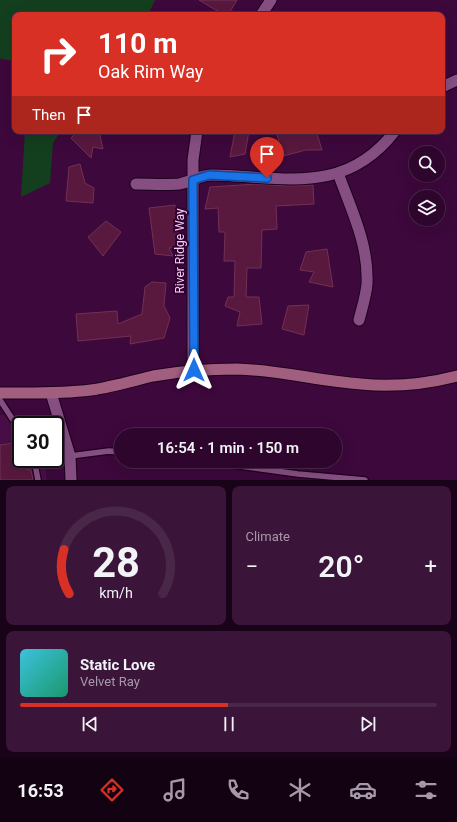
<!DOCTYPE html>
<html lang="en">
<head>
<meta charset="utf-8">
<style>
	:root { --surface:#2e062d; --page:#3a1439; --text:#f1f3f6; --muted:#a799aa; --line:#492749; --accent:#d93025 }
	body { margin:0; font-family:Roboto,sans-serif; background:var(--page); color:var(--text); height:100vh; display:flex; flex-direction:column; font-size:15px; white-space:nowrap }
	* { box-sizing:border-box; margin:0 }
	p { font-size:13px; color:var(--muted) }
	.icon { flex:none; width:22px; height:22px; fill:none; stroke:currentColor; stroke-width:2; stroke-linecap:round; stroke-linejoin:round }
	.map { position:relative; height:480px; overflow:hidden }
	.details { display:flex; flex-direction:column; gap:6px; padding:6px; background:#190319; flex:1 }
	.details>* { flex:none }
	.top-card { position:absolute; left:12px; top:12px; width:433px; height:122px; border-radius:8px; box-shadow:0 4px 16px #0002,0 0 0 1px var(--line); background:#d93025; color:#fff; overflow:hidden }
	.controls { position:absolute; left:409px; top:146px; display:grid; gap:8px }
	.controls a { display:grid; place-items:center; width:36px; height:36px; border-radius:50%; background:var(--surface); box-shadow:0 4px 16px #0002,0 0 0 1px var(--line); font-size:20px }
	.speed { position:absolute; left:12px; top:416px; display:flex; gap:8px; font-size:20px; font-weight:700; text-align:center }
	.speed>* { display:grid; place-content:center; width:52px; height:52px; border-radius:50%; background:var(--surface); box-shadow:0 4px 16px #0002,0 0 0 1px var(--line); line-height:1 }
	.speed .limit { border:2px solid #111; border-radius:6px; background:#fff; color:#111 }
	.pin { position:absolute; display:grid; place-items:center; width:34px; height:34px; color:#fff; margin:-41px -17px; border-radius:50% 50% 50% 0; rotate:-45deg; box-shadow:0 0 4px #0007 }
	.pin .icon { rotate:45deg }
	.me { position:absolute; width:44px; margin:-22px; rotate:0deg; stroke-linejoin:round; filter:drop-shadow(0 0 3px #0008) }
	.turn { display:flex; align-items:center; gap:14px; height:84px; padding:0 20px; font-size:18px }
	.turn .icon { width:52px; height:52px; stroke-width:2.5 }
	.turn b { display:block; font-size:28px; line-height:34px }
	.then { display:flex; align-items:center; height:38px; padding:0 20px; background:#0003; gap:8px; font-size:15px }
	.big { font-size:30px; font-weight:600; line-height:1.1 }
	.details .widget { flex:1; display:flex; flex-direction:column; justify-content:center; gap:6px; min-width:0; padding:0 14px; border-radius:8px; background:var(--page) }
	.details .dial { align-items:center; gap:0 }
	.dial svg { height:104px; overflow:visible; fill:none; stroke:var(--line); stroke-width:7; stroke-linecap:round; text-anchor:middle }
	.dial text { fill:var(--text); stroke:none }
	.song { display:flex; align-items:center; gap:12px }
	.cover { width:48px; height:48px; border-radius:6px; background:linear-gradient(135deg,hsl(190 70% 55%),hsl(160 70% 35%)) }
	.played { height:4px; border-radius:2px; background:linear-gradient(90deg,var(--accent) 50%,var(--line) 50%) }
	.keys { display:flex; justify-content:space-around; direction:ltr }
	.heat { display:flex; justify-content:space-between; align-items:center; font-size:22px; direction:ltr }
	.details .tiles { flex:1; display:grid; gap:6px; grid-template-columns:1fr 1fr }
	.widget:last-child { grid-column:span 2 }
	.trip { position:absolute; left:114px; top:428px; width:228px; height:40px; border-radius:20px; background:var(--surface); box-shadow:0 4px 16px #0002,0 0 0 1px var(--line); font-weight:600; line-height:40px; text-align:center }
	.tabs { display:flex; height:64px; justify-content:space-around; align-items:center; background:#120212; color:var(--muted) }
	.tabs .icon { width:28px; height:28px }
	.tabs .on { color:var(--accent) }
	.tabs b { font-size:18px; color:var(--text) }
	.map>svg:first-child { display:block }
	.built { fill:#490e47 }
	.green { fill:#133f1f }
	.building { fill:#59183e; stroke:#733054 }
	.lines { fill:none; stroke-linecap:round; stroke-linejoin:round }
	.service-casing { stroke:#1f001e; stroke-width:8 }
	.minor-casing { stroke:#1f001e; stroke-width:13 }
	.secondary-casing { stroke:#1f001e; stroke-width:13 }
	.service { stroke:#864f83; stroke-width:5.5 }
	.minor { stroke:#864f83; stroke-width:11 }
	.secondary { stroke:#a15e7f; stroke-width:11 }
	.route-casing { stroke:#114b97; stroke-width:10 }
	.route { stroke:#1a73e8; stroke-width:7 }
	.labels { text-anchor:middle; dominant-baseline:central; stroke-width:4; stroke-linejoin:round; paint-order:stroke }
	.street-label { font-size:12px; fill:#f4d4f1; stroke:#320032 }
</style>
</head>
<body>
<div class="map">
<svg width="457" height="480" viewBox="0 0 457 480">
	<rect width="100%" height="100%" fill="#3d083c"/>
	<polygon class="built" points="0,415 38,415 39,425 21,425 21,459 44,459 47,480 0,480"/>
	<g class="green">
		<polygon points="0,0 155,0 148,15 15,15 15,61 1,59 0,58"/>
		<polygon points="25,131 61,131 53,143 50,183 21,197"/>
	</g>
	<g class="building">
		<polygon points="199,0 237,0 228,15 224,15"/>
		<polygon points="78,131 99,131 103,149 93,147 91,158 71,138"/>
		<polygon points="235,131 249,131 245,154 230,157"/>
		<polygon points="276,131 316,131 322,150 306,150 283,156"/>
		<polygon points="80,164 85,183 94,188 93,203 66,201 69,167"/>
		<polygon points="257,184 287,186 313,185 314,204 276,206 277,229 262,230 261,268 247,268 246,297 259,297 262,324 237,326 240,312 225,306 228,297 234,297 235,261 224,261 225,232 219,232 218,208 205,209 210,187"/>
		<polygon points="175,205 180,247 169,248 173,256 155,254 149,208"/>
		<polygon points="106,221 121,232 103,256 88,237"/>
		<polygon points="327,249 333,287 309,282 314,272 300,270 306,252"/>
		<polygon points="152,282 166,283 164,306 170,318 164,338 130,344 131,336 78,341 76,314 117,311 118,324 142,314 145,287"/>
		<polygon points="309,305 304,335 282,329 288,306"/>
		<polygon points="21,442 21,459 25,459 27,470 31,470 33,480 0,480 0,445"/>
	</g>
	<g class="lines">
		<defs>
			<g id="service">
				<polyline points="0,400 13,420 21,428"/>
				<polyline points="70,456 109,451 121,452"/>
				<polyline points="34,459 38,480"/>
				<polyline points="204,461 298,474 365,480"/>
			</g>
			<g id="minor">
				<polyline points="261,15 271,0"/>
				<polyline points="442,87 457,80"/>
				<path d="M338,173C351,209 369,245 367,284C366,296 362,308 359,320"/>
				<path d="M136,184C150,184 165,185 179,184C190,182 201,175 212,175C282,176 344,197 395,131"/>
				<polyline points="193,370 193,160 197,131"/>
				<polyline points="51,393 70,456 71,480"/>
			</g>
			<path id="secondary" d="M0,393C30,393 60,394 91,390C112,387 132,381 153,376C181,371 209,369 237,369C279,370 319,381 361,384C392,387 426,384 457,376"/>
		</defs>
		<use href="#service" class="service-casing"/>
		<use href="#minor" class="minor-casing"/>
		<use href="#secondary" class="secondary-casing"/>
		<use href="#service" class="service"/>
		<use href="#minor" class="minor"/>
		<use href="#secondary" class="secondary"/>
	</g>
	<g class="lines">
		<defs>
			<polyline id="route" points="194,370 193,180 209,175 267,178"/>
		</defs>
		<use href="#route" class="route-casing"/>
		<use href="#route" class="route"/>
	</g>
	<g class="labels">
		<g class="street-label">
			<text transform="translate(180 251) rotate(-90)">River Ridge Way</text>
		</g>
	</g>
</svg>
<div class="controls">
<a><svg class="icon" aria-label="search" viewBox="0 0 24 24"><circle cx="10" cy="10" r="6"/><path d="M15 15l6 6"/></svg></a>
<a><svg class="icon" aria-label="layers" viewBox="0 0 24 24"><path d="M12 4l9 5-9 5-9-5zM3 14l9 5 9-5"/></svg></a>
</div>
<div class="speed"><div class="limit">30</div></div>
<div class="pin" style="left:267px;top:178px;background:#d93025"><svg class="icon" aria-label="arrive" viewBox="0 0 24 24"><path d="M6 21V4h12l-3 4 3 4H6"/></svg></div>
<svg class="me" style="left:194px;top:370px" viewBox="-20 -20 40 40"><path d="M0-17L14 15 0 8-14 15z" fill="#1a73e8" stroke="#fff" stroke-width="4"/></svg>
<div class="trip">16:54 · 1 min · 150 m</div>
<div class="top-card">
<div class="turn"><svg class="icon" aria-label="right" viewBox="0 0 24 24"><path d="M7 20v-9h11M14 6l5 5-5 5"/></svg><div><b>110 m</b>Oak Rim Way</div></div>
<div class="then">Then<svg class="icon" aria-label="arrive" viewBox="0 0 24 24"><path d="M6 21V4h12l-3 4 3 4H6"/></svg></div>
</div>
</div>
<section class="details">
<div class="tiles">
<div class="widget dial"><svg viewBox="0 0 100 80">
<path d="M14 69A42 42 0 1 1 86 69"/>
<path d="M14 69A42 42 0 0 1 10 35" stroke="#d93025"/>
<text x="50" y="56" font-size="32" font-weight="700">28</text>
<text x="50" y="72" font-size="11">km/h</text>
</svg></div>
<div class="widget"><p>Climate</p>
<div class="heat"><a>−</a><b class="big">20°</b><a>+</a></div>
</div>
<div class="widget">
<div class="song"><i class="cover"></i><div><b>Static Love</b><p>Velvet Ray</p></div></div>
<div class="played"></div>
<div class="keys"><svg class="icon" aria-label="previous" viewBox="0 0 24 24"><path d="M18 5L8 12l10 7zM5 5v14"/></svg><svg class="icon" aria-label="pause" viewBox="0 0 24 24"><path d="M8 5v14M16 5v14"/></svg><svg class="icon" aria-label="next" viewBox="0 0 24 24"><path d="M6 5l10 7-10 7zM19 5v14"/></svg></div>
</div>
</div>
</section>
<nav class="tabs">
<b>16:53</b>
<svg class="icon on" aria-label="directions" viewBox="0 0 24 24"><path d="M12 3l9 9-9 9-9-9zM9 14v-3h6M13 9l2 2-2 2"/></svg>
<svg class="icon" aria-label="music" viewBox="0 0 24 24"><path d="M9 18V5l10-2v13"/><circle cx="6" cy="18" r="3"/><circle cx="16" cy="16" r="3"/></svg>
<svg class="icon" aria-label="phone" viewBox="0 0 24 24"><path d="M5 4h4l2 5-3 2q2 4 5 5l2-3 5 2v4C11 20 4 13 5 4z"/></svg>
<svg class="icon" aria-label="climate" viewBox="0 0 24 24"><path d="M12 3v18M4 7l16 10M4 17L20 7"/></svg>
<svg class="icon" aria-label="car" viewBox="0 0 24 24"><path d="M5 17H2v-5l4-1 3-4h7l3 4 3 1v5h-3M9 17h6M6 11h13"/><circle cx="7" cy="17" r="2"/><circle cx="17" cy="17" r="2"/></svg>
<svg class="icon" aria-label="filters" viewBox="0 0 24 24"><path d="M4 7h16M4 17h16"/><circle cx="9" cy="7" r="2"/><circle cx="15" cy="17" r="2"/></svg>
</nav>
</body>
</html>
